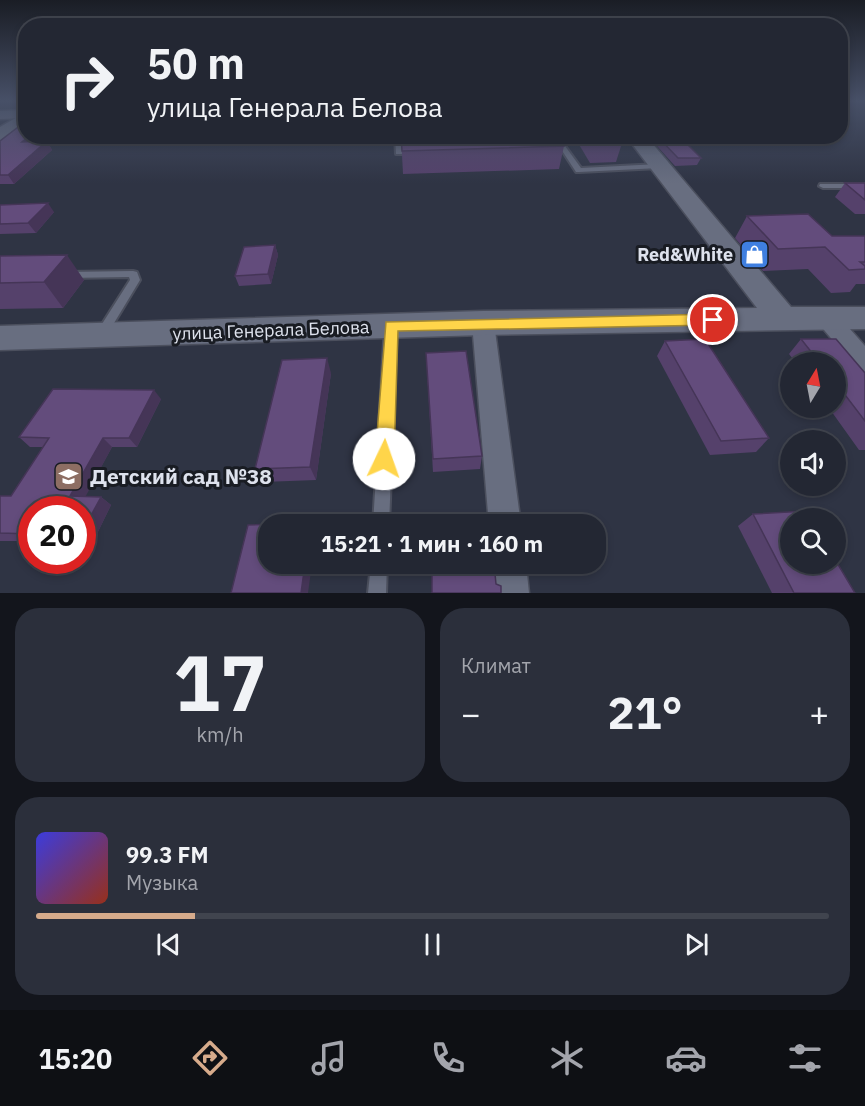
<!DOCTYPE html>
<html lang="ru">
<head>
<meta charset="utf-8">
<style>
	:root { --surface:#232733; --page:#2b2f3b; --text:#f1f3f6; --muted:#a3a5ac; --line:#40444e; --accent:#d6ab8b }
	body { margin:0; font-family:"IBM Plex Sans",sans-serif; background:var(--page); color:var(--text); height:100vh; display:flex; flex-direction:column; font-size:22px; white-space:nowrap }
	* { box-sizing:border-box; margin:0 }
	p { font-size:20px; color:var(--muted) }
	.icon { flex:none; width:33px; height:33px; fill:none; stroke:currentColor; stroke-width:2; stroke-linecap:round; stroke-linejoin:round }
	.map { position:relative; height:593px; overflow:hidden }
	.sheet { display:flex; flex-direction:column; gap:15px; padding:15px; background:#13151c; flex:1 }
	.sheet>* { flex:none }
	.top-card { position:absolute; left:18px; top:18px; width:830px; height:126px; border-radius:24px; box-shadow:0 3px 9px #0003,0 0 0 2px var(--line); background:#232733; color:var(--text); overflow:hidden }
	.needle { width:39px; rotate:10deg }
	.tools { position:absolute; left:780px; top:352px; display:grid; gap:12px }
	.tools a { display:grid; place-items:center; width:66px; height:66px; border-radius:50%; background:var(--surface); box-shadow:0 3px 9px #0003,0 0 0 2px var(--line); font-size:30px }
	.speed { position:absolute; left:18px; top:496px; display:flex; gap:12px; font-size:30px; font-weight:700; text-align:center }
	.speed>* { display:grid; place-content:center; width:78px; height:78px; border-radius:50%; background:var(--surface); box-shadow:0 3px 9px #0003,0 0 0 2px var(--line); line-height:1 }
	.speed .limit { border:9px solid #d22; background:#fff; color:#111 }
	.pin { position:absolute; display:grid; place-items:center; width:51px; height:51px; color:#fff; margin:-26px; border:3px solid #fff; border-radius:50%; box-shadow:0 2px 6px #0007 }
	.me { position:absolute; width:66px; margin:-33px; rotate:3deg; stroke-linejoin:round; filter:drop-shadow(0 0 4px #0008) }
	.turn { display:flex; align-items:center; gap:21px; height:126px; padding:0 30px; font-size:27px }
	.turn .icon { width:78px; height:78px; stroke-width:2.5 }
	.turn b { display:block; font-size:42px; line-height:51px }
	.big { font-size:45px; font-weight:700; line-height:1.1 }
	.sheet .card { flex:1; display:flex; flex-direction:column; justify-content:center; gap:9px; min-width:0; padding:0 21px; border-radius:24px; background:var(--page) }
	.sheet .dial { align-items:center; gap:0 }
	.dial b { font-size:78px; line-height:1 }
	.song { display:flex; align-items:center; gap:18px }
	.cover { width:72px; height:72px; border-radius:9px; background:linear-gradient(135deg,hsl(240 70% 55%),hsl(10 70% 35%)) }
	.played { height:6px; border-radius:3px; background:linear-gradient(90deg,var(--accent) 20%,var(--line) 20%) }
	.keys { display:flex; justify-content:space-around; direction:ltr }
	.heat { display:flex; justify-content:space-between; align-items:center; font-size:33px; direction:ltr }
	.sheet .tiles { flex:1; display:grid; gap:15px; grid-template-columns:1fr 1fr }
	.card:last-child { grid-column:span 2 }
	.trip { position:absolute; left:258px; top:514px; width:348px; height:60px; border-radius:24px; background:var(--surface); box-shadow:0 3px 9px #0003,0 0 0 2px var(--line); font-weight:700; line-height:60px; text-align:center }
	.tab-bar { display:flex; height:96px; justify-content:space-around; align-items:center; background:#0e1014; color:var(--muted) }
	.tab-bar .icon { width:42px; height:42px }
	.tab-bar .current { color:var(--accent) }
	.tab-bar b { font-size:27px; color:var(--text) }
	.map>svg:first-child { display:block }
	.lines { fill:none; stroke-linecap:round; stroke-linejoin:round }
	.lane-casing { stroke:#4b4f5d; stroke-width:4 }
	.street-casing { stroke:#4b4f5d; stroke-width:3 }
	.secondary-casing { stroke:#4b4f5d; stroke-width:3 }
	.lane { fill:#686e80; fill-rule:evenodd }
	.street { fill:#686e80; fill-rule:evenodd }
	.secondary { fill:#686e80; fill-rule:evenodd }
	.wall { fill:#55416b }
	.shaded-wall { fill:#453557 }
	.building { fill:#634c7c; stroke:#453557; stroke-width:1.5 }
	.route { fill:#ffd54a; stroke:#a68a30; stroke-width:1.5 }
	.labels { text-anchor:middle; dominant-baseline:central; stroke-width:6; stroke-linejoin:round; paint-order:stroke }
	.poi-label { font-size:18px; font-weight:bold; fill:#dee2ed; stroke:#191c23; text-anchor:end }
	.street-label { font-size:18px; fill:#dee2ed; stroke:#191c23 }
	.near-poi-label { font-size:21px; font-weight:bold; fill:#dee2ed; stroke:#191c23; text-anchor:start }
</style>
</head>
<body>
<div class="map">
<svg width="865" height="593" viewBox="0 0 865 593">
	<rect width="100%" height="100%" fill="#2f3444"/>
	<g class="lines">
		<defs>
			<g id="lane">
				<polygon points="395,136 401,136 402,150 416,150 420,152 416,154 396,154"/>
				<polygon points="563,145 565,146 581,168 659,164 663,166 659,168 579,172 576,172 561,149 551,150 547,148 551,146"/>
				<polygon points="820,184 865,184 865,188 823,188 819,186"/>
				<polygon points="133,271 137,272 140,280 105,338 97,338 95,335 130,280 129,277 66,278 61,275 66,272"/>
				<polygon points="391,322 395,323 397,326 389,525 373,525 385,326 387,323"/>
				<polygon points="371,564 387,564 386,593 368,593"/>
			</g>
			<g id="street">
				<polygon points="26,110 26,118 0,119 0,111"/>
				<polygon points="827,310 835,312 865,346 865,372 857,369 819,324 816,318 819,312"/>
				<polygon points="483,315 491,317 494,323 521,525 489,525 472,323 475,317"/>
				<polygon points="492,564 526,564 529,593 495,593"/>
			</g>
			<g id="secondary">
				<polygon points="26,112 26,126 7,140 0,142 0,127"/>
				<polygon points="626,136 646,136 791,307 865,307 865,329 483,335 0,350 0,326 483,311 757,308"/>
			</g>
		</defs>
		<use href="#lane" class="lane-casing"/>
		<use href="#street" class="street-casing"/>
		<use href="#secondary" class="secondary-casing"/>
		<use href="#lane" class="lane"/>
		<use href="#street" class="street"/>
		<use href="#secondary" class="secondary"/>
	</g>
	<g class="wall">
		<polygon points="26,136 44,136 38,142 47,141 52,150 14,184 0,184 0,141"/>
		<polygon points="401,136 564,146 559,169 403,174"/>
		<polygon points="574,136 617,136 622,143 616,162 590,163"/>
		<polygon points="648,136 679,136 701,158 697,165 675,166"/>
		<polygon points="845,183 865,183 865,214 855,214 835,197"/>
		<polygon points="0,205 54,212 36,233 0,234"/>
		<polygon points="747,216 832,236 865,236 865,284 856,284 850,292 831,293 808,269 763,271 735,238"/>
		<polygon points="275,245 278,255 271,284 239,286 235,276"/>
		<polygon points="0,256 84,280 63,308 0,309"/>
		<polygon points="801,339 865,373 865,450 859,450 829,408 836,408 836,363 796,363 789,354"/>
		<polygon points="665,341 769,438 756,452 710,455 657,356"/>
		<polygon points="426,353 482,456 480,469 433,472"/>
		<polygon points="331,373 316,480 263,482 255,469"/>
		<polygon points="161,399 137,447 112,447 85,496 101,497 111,505 93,542 82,542 82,510 32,510 32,541 0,541 0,496 11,496 43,447 30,447 19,437"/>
		<polygon points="753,514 855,593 772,593 738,526"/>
	</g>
	<g class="shaded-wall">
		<polygon points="29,136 44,136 28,151 22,142"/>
		<polygon points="47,141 52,150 14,184 8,175"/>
		<polygon points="48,203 54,212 36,233 28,223"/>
		<polygon points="275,245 278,255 271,284 268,274"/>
		<polygon points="67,255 84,280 63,308 44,282"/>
		<polygon points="327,358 331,373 316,480 310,467"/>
		<polygon points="154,390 161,399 137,447 129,438"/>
		<polygon points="103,438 112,447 81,505 70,496"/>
		<polygon points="101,497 111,505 93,542 82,534 82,532"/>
		<polygon points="305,564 312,564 308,593 301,593"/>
	</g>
	<g class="building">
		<polygon points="26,121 26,136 29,136 22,142 47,141 8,175 0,175 0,141"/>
		<polygon points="401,136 558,136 564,146 402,151"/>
		<polygon points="590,136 617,136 622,143 595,144"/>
		<polygon points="657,136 679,136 701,158 678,158"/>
		<polygon points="845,183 865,183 865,200"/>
		<polygon points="48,203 28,223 0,224 0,205"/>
		<polygon points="808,214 832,236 865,236 865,262 860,262 865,266 865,269 849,270 825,247 778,249 747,216"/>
		<polygon points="275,245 268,274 235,276 244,247"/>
		<polygon points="67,255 44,282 0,283 0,256"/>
		<polygon points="705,339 769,438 721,441 665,341"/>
		<polygon points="801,339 836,339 865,373 865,421 836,383 836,363 820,363"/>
		<polygon points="466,351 482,456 433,459 426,353"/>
		<polygon points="327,358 310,467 255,469 282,360"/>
		<polygon points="53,389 154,390 129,438 103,438 70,496 101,497 82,532 82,510 32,510 32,534 0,533 0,496 11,496 49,438 19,437"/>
		<polygon points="806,511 810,519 790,519 790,564 836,564 836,561 855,593 794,593 753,514"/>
		<polygon points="311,523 311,525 268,525 268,564 305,564 301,593 231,593 248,525"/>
		<polygon points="432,564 494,564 496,584 501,586 501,593 432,593"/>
	</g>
	<linearGradient id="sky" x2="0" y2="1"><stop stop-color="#1a1d25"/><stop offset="0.55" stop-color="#475067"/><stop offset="1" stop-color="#475067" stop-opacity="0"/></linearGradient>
	<rect width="865" height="183" fill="url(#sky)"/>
	<polygon class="route" points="713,314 720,320 713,325 398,331 394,459 391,465 384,467 378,465 375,459 386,322"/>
	<defs>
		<symbol id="shop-square" viewBox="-11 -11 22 22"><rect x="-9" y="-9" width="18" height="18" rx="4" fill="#3f7fe0" stroke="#191c23"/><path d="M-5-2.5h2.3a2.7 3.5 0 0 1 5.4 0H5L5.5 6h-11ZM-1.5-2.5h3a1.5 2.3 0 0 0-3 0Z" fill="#fff"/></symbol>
		<symbol id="school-square" viewBox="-11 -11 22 22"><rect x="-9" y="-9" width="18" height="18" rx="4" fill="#8d6e63" stroke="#191c23"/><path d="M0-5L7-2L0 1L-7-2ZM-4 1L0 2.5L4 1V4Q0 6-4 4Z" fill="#fff"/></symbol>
	</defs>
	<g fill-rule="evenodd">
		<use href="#shop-square" x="738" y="238" width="33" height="33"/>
		<use href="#school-square" x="52" y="460" width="33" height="33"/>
	</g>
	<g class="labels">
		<g class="poi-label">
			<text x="733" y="254">Red&amp;White</text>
		</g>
		<g class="street-label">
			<text transform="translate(271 330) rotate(-2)">улица Генерала Белова</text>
		</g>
		<g class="near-poi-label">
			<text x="90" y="476">Детский сад №38</text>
		</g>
	</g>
</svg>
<div class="tools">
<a><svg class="needle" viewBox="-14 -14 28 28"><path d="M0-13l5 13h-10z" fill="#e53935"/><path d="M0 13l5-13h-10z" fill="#a3a5ac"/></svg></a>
<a><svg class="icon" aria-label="sound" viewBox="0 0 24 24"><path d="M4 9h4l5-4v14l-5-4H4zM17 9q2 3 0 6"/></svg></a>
<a><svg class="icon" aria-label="search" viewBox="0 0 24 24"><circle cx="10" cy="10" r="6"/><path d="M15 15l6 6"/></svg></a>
</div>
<div class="speed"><div class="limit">20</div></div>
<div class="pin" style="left:713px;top:320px;background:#d93025"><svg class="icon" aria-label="arrive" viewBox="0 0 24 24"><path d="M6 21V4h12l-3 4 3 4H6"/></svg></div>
<svg class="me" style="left:384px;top:459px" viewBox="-20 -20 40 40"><circle r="19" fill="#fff"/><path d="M0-13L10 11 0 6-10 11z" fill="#ffd54a"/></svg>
<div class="trip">15:21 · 1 мин · 160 m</div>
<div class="top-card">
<div class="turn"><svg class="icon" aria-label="right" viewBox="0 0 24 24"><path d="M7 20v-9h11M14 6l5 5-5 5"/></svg><div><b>50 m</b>улица Генерала Белова</div></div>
</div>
</div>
<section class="sheet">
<div class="tiles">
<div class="card dial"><b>17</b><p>km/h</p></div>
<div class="card"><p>Климат</p>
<div class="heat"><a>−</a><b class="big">21°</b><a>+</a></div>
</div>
<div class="card">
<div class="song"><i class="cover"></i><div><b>99.3 FM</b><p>Музыка</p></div></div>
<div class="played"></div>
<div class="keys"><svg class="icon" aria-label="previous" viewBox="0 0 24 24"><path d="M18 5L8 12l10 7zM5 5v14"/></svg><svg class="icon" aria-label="pause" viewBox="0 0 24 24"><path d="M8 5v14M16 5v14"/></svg><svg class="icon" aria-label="next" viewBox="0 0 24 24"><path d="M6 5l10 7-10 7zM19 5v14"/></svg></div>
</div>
</div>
</section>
<nav class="tab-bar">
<b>15:20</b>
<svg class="icon current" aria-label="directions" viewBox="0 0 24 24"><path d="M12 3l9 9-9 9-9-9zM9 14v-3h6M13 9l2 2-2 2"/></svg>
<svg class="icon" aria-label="music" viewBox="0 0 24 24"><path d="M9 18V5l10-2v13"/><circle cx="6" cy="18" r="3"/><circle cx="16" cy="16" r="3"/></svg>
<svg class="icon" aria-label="phone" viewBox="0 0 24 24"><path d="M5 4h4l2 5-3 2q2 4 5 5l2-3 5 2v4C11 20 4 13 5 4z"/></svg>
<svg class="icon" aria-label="climate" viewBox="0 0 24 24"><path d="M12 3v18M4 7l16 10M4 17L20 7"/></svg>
<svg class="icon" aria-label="car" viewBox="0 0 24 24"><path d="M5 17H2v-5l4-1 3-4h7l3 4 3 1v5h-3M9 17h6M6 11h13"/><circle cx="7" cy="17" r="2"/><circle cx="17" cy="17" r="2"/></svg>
<svg class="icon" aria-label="filters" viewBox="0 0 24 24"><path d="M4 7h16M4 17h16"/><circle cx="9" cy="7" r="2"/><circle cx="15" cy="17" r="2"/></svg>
</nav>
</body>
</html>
